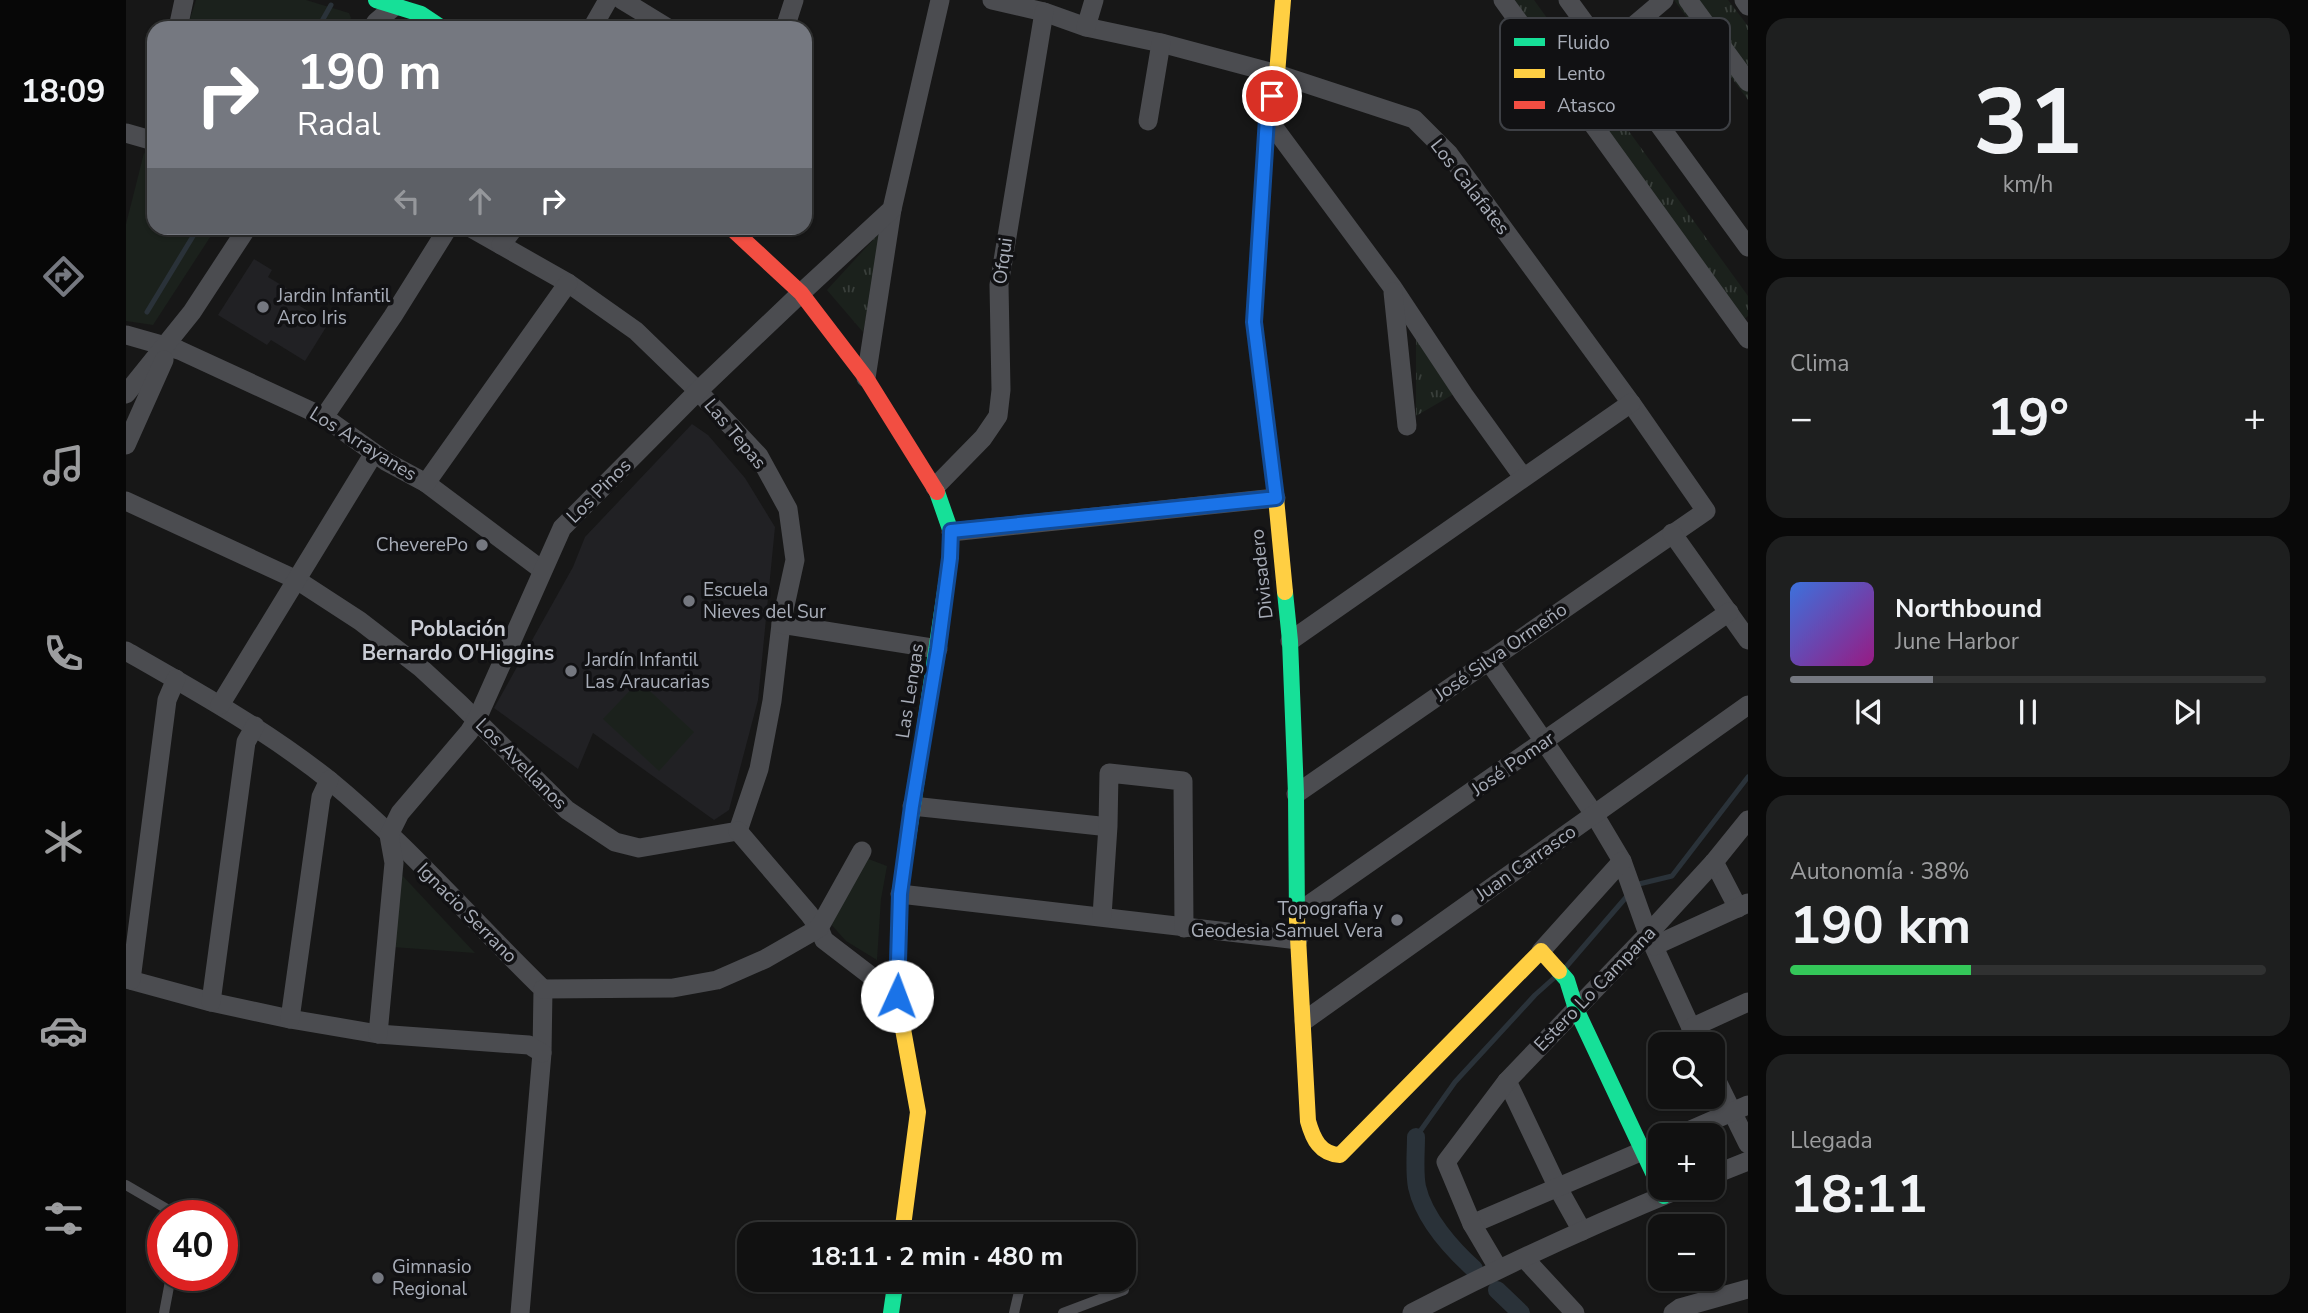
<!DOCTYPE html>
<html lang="es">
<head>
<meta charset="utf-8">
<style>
	:root { --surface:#111; --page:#1e1f1f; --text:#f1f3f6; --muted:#9c9d9f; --line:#303131; --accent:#757880 }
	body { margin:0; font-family:"Nunito Sans",sans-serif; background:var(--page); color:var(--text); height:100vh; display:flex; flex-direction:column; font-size:26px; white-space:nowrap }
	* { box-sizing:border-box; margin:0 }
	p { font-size:23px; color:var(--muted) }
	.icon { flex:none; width:38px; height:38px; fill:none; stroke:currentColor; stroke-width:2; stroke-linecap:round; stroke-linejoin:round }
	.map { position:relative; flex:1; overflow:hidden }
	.details { display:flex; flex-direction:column; gap:18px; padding:18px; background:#090909; width:560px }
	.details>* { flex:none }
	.top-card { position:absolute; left:21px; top:21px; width:665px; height:214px; border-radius:21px; box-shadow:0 2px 5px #0004,0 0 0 2px var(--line); background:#757880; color:#fff; overflow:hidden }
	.controls { position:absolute; left:1522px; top:1032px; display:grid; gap:14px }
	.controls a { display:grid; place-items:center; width:77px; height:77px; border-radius:14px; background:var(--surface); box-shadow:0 2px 5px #0004,0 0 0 2px var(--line); font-size:35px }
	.speed { position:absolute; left:21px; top:1200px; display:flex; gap:14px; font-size:35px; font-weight:700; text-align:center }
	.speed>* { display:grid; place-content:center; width:91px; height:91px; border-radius:50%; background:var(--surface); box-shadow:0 2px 5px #0004,0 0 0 2px var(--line); line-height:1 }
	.speed .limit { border:10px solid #d22; background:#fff; color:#111 }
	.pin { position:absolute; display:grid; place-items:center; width:60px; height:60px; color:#fff; margin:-30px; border:4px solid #fff; border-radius:50%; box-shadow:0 2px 7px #0007 }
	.me { position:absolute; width:77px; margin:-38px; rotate:2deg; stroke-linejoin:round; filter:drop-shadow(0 0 5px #0008) }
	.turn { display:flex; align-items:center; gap:24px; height:147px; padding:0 35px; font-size:32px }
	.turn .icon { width:91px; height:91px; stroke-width:2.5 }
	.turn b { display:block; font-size:49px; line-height:60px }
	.lanes { display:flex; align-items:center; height:66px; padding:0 35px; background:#0003; justify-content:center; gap:35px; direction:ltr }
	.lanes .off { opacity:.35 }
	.big { font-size:52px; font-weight:700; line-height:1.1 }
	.details .tile { flex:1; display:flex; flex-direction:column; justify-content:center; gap:10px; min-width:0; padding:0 24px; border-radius:21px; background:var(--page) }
	.details .dial { align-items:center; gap:0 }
	.dial b { font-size:91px; line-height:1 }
	.song { display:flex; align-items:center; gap:21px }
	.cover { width:84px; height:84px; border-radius:10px; background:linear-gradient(135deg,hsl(220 70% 55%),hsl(310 70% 35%)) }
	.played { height:7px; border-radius:4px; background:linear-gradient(90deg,var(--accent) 30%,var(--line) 30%) }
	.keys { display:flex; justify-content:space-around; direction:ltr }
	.heat { display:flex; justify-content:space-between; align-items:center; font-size:38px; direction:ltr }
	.charge { height:10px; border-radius:5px; background:linear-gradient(90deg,#34c759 38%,var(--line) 0) }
	.trip { position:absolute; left:611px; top:1222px; width:399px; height:70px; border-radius:21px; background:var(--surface); box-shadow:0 2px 5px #0004,0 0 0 2px var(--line); font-weight:700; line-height:70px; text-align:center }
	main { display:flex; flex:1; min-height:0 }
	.menu { display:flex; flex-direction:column; width:126px; justify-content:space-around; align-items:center; background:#070707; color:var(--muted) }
	.menu .icon { width:49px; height:49px }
	.menu .active { color:var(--accent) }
	.menu b { font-size:32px; color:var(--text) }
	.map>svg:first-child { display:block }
	.built { fill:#212124 }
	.grass { fill:url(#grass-tufts) }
	.green { fill:#1b211c }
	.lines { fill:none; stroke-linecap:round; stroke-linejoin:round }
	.stream { stroke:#2a3239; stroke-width:5 }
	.canal { stroke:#2a3239; stroke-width:18 }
	.lane { stroke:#4b4c50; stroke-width:10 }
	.street { stroke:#4b4c50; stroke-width:19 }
	.fast { stroke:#16e098; stroke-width:16 }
	.slow { stroke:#ffcf43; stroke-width:16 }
	.jam { stroke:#f24e42; stroke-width:16 }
	.route-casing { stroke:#114b97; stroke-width:18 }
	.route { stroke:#1a73e8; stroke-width:12 }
	.poi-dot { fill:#757880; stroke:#111113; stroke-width:2.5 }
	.labels { text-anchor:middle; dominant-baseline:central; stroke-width:7; stroke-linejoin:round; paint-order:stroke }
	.street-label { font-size:19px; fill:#a8adb8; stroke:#111113 }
	.poi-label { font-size:19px; fill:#a8adb8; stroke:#111113; text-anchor:start }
	.neighbourhood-label { font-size:21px; font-weight:bold; fill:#c9ccd4; stroke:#111113 }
	.key { fill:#111113; stroke:#3e4045; stroke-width:2 }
	.key-label { font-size:19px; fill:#a8adb8 }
</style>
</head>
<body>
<main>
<nav class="menu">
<b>18:09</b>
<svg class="icon active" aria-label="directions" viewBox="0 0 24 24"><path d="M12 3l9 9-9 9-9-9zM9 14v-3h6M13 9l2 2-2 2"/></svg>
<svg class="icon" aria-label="music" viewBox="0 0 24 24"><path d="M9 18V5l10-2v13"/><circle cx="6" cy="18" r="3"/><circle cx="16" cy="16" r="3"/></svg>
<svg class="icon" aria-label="phone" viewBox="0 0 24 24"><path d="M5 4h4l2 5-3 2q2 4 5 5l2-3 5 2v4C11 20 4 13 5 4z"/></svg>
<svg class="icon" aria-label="climate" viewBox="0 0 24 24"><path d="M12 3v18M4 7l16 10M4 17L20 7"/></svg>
<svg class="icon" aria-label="car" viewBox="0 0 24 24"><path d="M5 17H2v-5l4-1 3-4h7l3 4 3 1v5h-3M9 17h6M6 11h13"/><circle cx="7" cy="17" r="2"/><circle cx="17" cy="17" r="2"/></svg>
<svg class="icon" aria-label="filters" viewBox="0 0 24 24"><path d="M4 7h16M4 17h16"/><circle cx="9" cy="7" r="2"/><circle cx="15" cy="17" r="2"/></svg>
</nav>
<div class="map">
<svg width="1622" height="1313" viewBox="0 0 1622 1313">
	<defs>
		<pattern id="grass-tufts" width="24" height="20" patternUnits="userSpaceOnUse" patternTransform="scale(1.75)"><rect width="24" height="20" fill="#1b211c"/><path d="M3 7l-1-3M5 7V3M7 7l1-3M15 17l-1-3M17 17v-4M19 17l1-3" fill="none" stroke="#393f3b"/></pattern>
	</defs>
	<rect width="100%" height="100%" fill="#171717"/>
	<g class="built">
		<polygon points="128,259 146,270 142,277 167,292 163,299 202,324 179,361 145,340 141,345 92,315"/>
		<polygon points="566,424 582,435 619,478 649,527 632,700 603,810 588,820 467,733 452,769 368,708 447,567 459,537"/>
	</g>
	<g class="grass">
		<polygon points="1373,0 1408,0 1622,296 1622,316 1609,327"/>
		<polygon points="1548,0 1602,0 1622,26 1622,100"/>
		<polygon points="758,228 737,332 701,290"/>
		<polygon points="1290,315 1338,388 1290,416"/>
	</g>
	<g class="green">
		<polygon points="70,0 180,0 223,13 225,18 219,28 61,28"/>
		<polygon points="18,153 28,159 28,228 90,228 27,325 0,321 0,224"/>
		<polygon points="513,681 568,732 533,771 477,719"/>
		<polygon points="740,858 761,866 755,899 751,960 720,941 703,922"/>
		<polygon points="273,872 349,953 266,947"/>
	</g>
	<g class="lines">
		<g class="stream">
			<polyline points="192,28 205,5"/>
			<polyline points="21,312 72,228"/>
			<polyline points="1509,888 1513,884 1546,876 1622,777"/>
			<polyline points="1440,967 1502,895"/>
			<polyline points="1290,1137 1329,1082 1409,995 1428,978"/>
		</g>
		<g class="canal">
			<path d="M1290,1137C1290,1153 1288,1172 1291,1187C1298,1218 1326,1249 1348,1269"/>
			<polyline points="1371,1290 1395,1313"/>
		</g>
		<g class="lane">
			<polyline points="0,1185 53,1216"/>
			<polyline points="38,1313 45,1276"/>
			<polyline points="888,1313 896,1279"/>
			<polyline points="937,1313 998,1290 1002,1246 998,1246"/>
		</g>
		<g class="street">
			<polyline points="496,0 542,28"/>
			<polyline points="866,0 918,12 960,27 1035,43 1151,74 1288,119 1323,154 1505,403 1580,511 1170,794"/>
			<polyline points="1377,0 1622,339"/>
			<polyline points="1442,0 1622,247"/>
			<polyline points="1562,0 1622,82"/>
			<polyline points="1618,0 1622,6"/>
			<polyline points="960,27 968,0"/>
			<polyline points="52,28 58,0"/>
			<polyline points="246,28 250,22 270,5"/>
			<polyline points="466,28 482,0"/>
			<polyline points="659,28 668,0"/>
			<polyline points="1479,50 1538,0"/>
			<polyline points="1429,70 1467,35"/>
			<polyline points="1141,118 1267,288 1338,395 1397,477"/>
			<polyline points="1022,121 1035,43"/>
			<polyline points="0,133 28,141 28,140"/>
			<polyline points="345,228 442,283 510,331 572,391 633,456 662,509 669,560 655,624 646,701 633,769 612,831"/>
			<polyline points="375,245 388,228"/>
			<polyline points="1267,292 1281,426"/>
			<polyline points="0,335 53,350 198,417 261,462 300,483 416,570"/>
			<polyline points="740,378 766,209"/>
			<polyline points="0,394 66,312 121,228"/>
			<polyline points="198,417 267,316 322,228"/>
			<polyline points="0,445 38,360"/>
			<polyline points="300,483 442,283"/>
			<polyline points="809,487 857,438 872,416 875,390 873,285 918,12"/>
			<polyline points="0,501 171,580 234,621 295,668 334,704 441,810 489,842 513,848 612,831"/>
			<polyline points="825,532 1150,498"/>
			<polyline points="1546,533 1622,640"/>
			<polyline points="655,624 812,649"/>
			<polyline points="1164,641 1505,403"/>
			<path d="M0,651C70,691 140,730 203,780C280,843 346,920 417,989L416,1053L394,1313"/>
			<polyline points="1362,660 1468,814 1496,861 1522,934 1573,1045"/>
			<polyline points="94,705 248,453"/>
			<polyline points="786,806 974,826"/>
			<polyline points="612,831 683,914 693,928 698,940 771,996"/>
			<polyline points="1588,862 1612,908"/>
			<polyline points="774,894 1172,940"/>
			<polyline points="1171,913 1603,612"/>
			<polyline points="976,916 982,826 983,773 1057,781 1058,928"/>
			<polyline points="1528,946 1622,903"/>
			<polyline points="1415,951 1496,861"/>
			<polyline points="0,979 85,1002 164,1019 252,1034 403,1045 416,1053"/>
			<polyline points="5,980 41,700 50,679"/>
			<polyline points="417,989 547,988 591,980 639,959 693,928 736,851"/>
			<polyline points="85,1002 120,742 129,726"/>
			<polyline points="164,1019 195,797 203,780"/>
			<polyline points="1178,1021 1622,705"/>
			<polyline points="1565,1028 1622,1002"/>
			<polyline points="252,1034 268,863 263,835 274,813 343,732 351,719 436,528 572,391 675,293 766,209 814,0"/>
			<polyline points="1587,1073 1622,1144"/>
			<polyline points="1381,1081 1432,1188 1456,1231"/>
			<polyline points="1551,1136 1622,1105"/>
			<polyline points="1587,1175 1622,1161"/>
			<polyline points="1346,1224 1535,1143"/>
			<polyline points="1399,1259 1449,1313"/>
			<polyline points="1372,1268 1346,1224 1320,1162 1381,1081 1522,934 1588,862 1622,820"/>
			<path d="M1286,1313C1374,1267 1464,1226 1556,1188"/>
			<polyline points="1547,1313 1554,1308 1622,1289"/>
		</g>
		<g class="fast">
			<polyline points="250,0 295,14 316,28"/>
			<polyline points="1159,592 1164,641 1170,794 1171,919"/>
			<polyline points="774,892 824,558 825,532 811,492"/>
			<polyline points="1433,971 1441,980 1450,1009 1538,1196"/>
			<polyline points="765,1313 770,1279"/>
		</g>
		<g class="slow">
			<polyline points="1157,0 1151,74 1141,118 1128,322 1150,498 1159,592"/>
			<polyline points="774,892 771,996 792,1112 776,1234"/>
			<path d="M1171,919L1182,1121C1187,1139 1194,1154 1214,1155L1415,951L1433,971"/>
		</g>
		<polyline class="jam" points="605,228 675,293 740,378 811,492"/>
	</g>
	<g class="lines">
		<defs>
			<polyline id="route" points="771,996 774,894 786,806 812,649 824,558 825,531 1150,498 1128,322 1141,118 1146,96"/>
		</defs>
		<use href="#route" class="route-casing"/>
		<use href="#route" class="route"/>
	</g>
	<g class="poi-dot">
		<circle cx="137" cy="307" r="7"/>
		<circle cx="356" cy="545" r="7"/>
		<circle cx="563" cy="601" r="7"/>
		<circle cx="445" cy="671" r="7"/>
		<circle cx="1271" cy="920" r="7"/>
		<circle cx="252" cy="1278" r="7"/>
	</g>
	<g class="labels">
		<g class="street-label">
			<text transform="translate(1344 187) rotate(52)">Los Calafates</text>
			<text transform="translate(877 261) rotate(-82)">Ofqui</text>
			<text transform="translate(609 434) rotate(50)">Las Tepas</text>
			<text transform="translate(237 444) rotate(32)">Los Arrayanes</text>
			<text transform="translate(473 491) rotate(-45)">Los Pinos</text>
			<text transform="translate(1136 574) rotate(-96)">Divisadero</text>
			<text transform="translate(1375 652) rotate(-35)">José Silva Ormeño</text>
			<text transform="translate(784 691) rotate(-81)">Las Lengas</text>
			<text transform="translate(395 764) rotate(45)">Los Avellanos</text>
			<text transform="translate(1387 764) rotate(-35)">José Pomar</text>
			<text transform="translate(1400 863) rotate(-35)">Juan Carrasco</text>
			<text transform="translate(341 913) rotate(45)">Ignacio Serrano</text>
			<text transform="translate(1469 989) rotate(-46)">Estero Lo Campana</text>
		</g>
		<g class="poi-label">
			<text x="151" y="296">Jardin Infantil<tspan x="151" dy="22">Arco Iris</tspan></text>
			<text x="342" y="545" text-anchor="end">CheverePo</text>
			<text x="577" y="590">Escuela<tspan x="577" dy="22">Nieves del Sur</tspan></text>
			<text x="459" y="660">Jardín Infantil<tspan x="459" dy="22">Las Araucarias</tspan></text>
			<text x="1257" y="909" text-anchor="end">Topografia y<tspan x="1257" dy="22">Geodesia Samuel Vera</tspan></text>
			<text x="266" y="1267">Gimnasio<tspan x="266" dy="22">Regional</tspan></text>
		</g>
		<g class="neighbourhood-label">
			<text x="332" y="629">Población<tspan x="332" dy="24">Bernardo O'Higgins</tspan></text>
		</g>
	</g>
	<rect x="1374" y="18" width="230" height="112" rx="10" class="key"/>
	<rect x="1388" y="38" width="31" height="8" fill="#16e098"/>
	<rect x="1388" y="69" width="31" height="9" fill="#ffcf43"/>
	<rect x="1388" y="101" width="31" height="8" fill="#f24e42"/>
	<g class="key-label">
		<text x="1431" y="49">Fluido</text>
		<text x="1431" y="80">Lento</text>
		<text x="1431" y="112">Atasco</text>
	</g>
</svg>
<div class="controls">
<a><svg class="icon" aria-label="search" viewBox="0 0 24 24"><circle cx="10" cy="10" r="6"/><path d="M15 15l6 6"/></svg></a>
<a>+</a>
<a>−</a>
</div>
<div class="speed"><div class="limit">40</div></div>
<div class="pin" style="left:1146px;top:96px;background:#d93025"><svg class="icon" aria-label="arrive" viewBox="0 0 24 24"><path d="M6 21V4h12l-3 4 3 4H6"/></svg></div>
<svg class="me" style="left:771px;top:996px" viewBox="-20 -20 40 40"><circle r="19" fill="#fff"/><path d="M0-13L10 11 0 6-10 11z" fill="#1a73e8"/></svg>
<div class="trip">18:11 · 2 min · 480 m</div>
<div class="top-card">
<div class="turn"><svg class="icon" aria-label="right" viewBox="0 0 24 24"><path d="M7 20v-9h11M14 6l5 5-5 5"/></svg><div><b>190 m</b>Radal</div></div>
<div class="lanes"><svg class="icon off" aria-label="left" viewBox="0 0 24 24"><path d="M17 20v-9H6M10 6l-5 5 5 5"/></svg><svg class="icon off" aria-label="ahead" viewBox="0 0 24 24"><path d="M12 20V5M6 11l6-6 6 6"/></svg><svg class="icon" aria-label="right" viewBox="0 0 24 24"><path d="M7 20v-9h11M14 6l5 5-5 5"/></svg></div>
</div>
</div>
<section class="details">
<div class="tile dial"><b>31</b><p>km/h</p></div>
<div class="tile"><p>Clima</p>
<div class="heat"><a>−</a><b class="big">19°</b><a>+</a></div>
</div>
<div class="tile">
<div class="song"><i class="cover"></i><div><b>Northbound</b><p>June Harbor</p></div></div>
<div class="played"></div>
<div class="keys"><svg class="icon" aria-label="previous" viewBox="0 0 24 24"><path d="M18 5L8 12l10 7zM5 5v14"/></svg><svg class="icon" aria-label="pause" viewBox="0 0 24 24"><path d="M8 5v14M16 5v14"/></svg><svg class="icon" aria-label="next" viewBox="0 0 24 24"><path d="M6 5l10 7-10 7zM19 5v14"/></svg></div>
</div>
<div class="tile"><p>Autonomía · 38%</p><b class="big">190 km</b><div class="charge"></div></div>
<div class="tile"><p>Llegada</p><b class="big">18:11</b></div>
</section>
</main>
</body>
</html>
